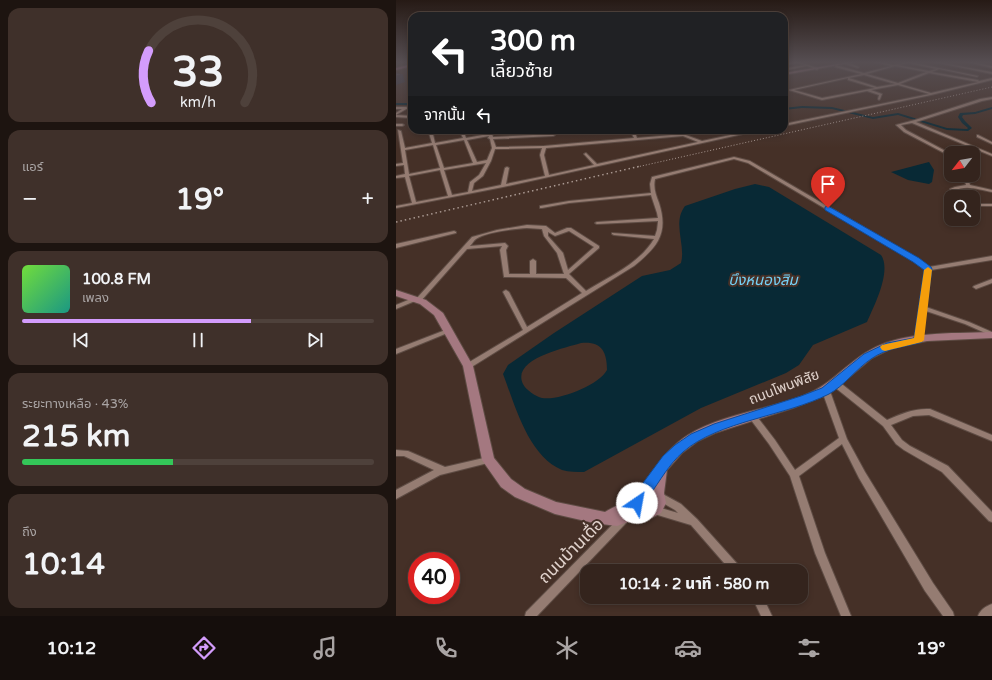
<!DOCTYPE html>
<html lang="th">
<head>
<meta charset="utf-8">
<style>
	:root { --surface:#34241d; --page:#3f302a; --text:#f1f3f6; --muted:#a9a4a4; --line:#4e413b; --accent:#d39cfc }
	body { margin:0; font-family:"Varela Round","Noto Sans Thai",sans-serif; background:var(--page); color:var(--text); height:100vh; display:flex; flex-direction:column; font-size:15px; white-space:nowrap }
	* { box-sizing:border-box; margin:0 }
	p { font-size:13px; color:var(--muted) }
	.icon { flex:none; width:22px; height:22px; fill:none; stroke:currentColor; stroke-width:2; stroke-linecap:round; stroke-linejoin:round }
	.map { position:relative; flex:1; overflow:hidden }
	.details { display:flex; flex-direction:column; gap:8px; padding:8px; background:#1d1410; width:396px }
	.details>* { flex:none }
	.guide { position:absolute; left:12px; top:12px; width:380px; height:122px; border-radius:12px; box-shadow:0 2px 6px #0003,0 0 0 1px var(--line); background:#202124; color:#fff; overflow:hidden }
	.needle { width:26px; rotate:239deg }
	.tools { position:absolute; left:548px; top:146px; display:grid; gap:8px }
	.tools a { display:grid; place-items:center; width:36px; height:36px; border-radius:8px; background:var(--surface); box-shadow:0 2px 6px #0003,0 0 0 1px var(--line); font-size:20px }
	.speed { position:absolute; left:12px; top:552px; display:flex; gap:8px; font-size:20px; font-weight:700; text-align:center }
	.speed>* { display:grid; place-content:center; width:52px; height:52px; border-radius:50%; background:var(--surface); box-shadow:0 2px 6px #0003,0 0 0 1px var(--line); line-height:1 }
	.speed .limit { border:6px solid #d22; background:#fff; color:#111 }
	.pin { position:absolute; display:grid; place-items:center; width:34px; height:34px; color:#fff; margin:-41px -17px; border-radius:50% 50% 50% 0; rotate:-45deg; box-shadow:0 0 4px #0007 }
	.pin .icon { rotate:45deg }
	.me { position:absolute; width:44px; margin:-22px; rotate:33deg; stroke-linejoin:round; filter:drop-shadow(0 0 3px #0008) }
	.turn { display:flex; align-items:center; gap:14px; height:84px; padding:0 16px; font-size:18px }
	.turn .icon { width:52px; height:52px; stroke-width:2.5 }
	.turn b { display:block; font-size:28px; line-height:34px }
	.then { display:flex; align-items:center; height:38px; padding:0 16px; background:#0003; gap:8px; font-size:15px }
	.big { font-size:30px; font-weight:800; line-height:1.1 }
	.details .tile { flex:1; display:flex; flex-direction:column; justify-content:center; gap:6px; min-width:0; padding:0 14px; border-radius:12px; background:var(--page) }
	.details .dial { align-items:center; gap:0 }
	.dial svg { height:104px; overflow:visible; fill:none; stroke:var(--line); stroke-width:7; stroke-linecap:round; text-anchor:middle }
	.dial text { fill:var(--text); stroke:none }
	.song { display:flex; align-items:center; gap:12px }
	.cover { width:48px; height:48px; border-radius:6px; background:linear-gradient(135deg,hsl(100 70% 55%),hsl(170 70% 35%)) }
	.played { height:4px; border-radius:2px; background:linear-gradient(90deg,var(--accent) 65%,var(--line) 65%) }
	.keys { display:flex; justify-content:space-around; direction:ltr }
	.heat { display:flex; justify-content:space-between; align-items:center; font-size:22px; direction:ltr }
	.charge { height:6px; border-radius:3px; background:linear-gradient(90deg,#34c759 43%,var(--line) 0) }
	.trip { position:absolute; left:184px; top:564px; width:228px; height:40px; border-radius:12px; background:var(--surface); box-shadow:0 2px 6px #0003,0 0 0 1px var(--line); font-weight:800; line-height:40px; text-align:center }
	.menu { display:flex; height:64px; justify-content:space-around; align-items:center; background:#150e0c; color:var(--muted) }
	.menu .icon { width:28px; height:28px }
	.menu .active { color:var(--accent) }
	.menu b { font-size:18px; color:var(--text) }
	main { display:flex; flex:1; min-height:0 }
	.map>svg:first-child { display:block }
	.water { fill:#082935; fill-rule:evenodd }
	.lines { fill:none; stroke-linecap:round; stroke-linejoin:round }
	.canal { fill:#082935; fill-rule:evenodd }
	.street-casing { stroke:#5e4c44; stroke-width:2 }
	.secondary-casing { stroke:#5e4c44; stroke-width:2 }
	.highway-casing { stroke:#5e4c44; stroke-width:2 }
	.street { fill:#957c72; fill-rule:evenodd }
	.secondary { fill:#a47880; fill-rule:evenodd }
	.highway { fill:#c76da1; fill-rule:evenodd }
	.rail-far1 { stroke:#aa9992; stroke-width:1; stroke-dasharray:1 2; stroke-linecap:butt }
	.rail { stroke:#aa9992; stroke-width:1.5; stroke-dasharray:1.5 3; stroke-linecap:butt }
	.shaded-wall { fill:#373746 }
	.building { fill:#4f4f64; stroke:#373746 }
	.route { fill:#1a73e8; stroke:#114b97 }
	.slow { fill:#f59e0b }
	.labels { text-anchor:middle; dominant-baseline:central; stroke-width:4; stroke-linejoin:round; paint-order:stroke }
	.street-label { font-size:14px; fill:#e1d3cd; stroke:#453027 }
	.water-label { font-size:15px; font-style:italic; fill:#75d1f6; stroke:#453027 }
	.near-street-label { font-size:17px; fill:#e1d3cd; stroke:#453027 }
</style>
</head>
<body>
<main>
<section class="details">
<div class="tile dial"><svg viewBox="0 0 100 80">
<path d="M14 69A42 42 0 1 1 86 69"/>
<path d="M14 69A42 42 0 0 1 12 29" stroke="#d39cfc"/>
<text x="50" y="56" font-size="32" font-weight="700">33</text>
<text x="50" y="72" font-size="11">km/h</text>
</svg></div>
<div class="tile"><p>แอร์</p>
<div class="heat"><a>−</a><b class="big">19°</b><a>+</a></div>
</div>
<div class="tile">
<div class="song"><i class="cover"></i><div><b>100.8 FM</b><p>เพลง</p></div></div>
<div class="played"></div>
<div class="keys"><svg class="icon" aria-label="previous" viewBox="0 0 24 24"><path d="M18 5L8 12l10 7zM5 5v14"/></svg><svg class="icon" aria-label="pause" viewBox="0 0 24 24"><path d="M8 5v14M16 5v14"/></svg><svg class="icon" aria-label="next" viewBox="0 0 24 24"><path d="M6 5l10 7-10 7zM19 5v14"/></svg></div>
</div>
<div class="tile"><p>ระยะทางเหลือ · 43%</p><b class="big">215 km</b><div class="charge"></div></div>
<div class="tile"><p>ถึง</p><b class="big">10:14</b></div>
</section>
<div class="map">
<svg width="596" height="616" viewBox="0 0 596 616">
	<rect width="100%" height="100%" fill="#453027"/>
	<g class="water">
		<polygon points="533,162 538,170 536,182 533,184 512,180 495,172"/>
		<path d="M359,184L373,187L485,255C496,271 478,306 471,322L417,345L403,365L390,373L305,408L188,472C181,472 173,472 166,470C132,456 119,405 107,374L112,365L158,333L246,276L274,270L285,263C290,245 276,223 289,206L339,189ZM185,343C205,341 211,351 211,370C203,385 163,401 146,398C140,397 129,389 127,384C115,359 169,348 185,343Z"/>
	</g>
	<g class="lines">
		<g class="canal">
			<polygon points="0,62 9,62 0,64"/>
			<rect x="0" y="103" width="16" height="2"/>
			<polygon points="406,106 436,107 477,117 502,113 551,128 571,129 572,128 566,123 562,117 564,113 579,112 596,107 596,109 579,114 567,115 566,117 569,121 576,128 572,131 551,130 502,115 477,119 436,109 406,108 388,110 388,108"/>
		</g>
		<defs>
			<g id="street">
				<polygon points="403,62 422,68 422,69 421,70 411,66 392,70 391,68 409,65 401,63 388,65 388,63"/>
				<polygon points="449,62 451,62 463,67 462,68 449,64"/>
				<path d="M478,62C484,61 491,64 497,65C503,65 508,62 514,62L582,76L581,77L543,69L536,72L582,80L583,81L596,78V80L535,95L388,126V124L533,94L502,85L475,90L486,94L484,99L483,100L482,99L483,95L471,91L426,100L393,90L465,74L439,67L440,65L468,73L495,66ZM512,63L540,69L533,71L502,65ZM499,66L530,72L502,83L471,74ZM533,73L582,82L535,93L504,84ZM468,75L499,84L481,87L453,78ZM452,78V80L479,88L426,98L398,90Z"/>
				<polygon points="538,62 541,62 596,72 596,74"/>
				<polygon points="572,62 575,62 596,66 596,68"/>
				<polygon points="596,97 596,99 586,101 520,122 596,154 596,156 516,123 505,125 510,130 555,154 555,156 554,156 508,132 500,125 519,120 584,99"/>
				<polygon points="0,107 10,107 12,108 0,115 0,113 6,109 0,109"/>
				<polygon points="0,115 16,116 16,118 0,117"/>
				<polygon points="0,124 6,124 8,125 6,126 0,126"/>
				<path d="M2,130L5,131L9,148L36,143L32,130H36L39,143L67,138L63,130H67L70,138L92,134L91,130H95L97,137L157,134L159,135L157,136L97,139L100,147L148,146L238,138L234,130H238L241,138L287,134L306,141L358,130H365L107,187L0,208V206L16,203L9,177L0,178V176L9,174L8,165L0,166V164L7,163ZM93,136L92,138L94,139L96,148L91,160L81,162L71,140ZM287,136L302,142L201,164L190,153L188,154L198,165L153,175L148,155L150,148ZM68,140L77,163L48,168L40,145ZM37,145L44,168L13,174L9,150ZM146,148L144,155L149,176L110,184L113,168L111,167L109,168L105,185L76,191L78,183L87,176L95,161L99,149ZM90,163L83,175L74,182L72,192L56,195L48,170ZM44,170L52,196L20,202L13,176Z"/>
				<polygon points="582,135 596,142 596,144 581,137 581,135"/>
				<path d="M338,157L354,161L522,259L533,267L596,256V260L535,270L530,307L573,322L596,332V336L569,324L530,311L526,340L525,342H521L520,340L529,270L518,261L352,163L338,159L259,179C257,188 260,195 263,203C273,234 261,247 238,266L74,368H70L69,366L70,364L127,330L107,292L108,291L110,290L113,292L131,327L186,293L170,278L108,277L104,250L106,246L71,249L24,302L22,303L19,301L0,309V305L17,298H21L76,237L101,230L131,225L150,226L159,233L171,228H175L203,246V248L173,274L190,291C214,276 243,264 258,239L218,235L216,234V233L259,236L261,230L262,222V221L201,224L199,223L201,222L262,218L261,213L255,195L173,203L146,208H144V206L173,201L255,193L254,184L256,177ZM131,228L146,229L148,236L161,253L168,274H140V261L137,259L134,261V274H113L110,250L112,246L109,243L74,246C76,244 78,240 80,239C91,232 118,229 131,228ZM173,231L198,247L172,270L167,253L152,236V232L159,236Z"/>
				<path d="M567,175H571L574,185L596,190V192C584,190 570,184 558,191L557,196H553V195L554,189L559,187L570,185Z"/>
				<rect x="577" y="204" width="19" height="2"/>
				<polygon points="58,231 60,232 60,233 0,248 0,244"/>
				<polygon points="596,279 596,283 580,289 577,287 578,286"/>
				<polygon points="52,329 54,330 55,331 54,332 0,354 0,349"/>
				<path d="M439,380L442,381L491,420C505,414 518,408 534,409L596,435V441L533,415L517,416L495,425L506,440L514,446L552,466L596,512V522L593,521L546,472L508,450L500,444L487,426L436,385L435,383L436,381Z"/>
				<polygon points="430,388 433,389 434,391 451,439 469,472 537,583 557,612 558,616 547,616 529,591 463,478 446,444 403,476 429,553 455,616 445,616 419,553 394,476 373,444 352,416 353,414 356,413 359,414 379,440 399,470 443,438 426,391 427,389"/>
				<polygon points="0,450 12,451 49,467 92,457 95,458 96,460 95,462 92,463 44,475 0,499 0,490 38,470 8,456 0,456"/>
				<polygon points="263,492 285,504 301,519 345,568 347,571 335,571 295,525 255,513 254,510 255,507 258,506 282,513 279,510 260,499 259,496 260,493"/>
				<polygon points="228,515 231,516 233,519 231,522 141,616 129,616 130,612 225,516"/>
				<polygon points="356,597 367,597 376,616 365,616"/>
				<path d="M596,604V616H582C584,610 590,606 596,604Z"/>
			</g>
			<g id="secondary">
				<polygon points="453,62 459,62 388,75 388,73"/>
				<path d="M0,290L30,300L47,313L77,366L98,458L115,479L129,489L160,502L209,512C217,507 232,501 238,495C257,474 267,451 292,435C327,414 370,410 407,396C433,386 446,368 469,353C505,330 555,334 596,332V338L531,341L496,348L476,358L433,394L397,408L319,433L302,441L286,453L271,470L268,493L270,503L265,513L255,518L247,516L221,526L198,523L159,514L119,497L105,487L86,460L67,366L38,315L24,304L0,296ZM251,496H254L257,499V503L254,505L249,503V499Z"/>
			</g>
			<polygon id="highway" points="16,64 16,66 0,70 0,68"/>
		</defs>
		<use href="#street" class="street-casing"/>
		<use href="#secondary" class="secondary-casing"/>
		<use href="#highway" class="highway-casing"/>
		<use href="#street" class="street"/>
		<use href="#secondary" class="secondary"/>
		<use href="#highway" class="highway"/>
		<polyline class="rail-far1" points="241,167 596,87"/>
		<polyline class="rail" points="0,222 245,166"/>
	</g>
	<polygon class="shaded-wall" points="7,75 9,82 0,85 0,76"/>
	<polygon class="building" points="0,73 7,75 0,76"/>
	<linearGradient id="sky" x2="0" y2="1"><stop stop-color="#261a15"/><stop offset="0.42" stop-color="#564e52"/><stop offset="1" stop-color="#564e52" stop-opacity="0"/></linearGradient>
	<rect width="596" height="148" fill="url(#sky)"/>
	<path class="route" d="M432,206L523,258L535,267L536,269L526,342C509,347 490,348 475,359C460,369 448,386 433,394C390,416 322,421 287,452C273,464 264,481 253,496L249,499L246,507L241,509L237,507L235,503L238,492L244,487L267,456L279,445L295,434L318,424L405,396L426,388L468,354L491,343L518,338L528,270L517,262L429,210V207Z"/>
	<polygon class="slow" points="532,267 536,270 528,340 526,342 489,351 486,350 484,347 486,345 518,338 528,270"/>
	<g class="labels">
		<g class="street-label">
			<text transform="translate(388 387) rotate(-21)">ถนนโพนพิสัย</text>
		</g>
		<g class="water-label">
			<text x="367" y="280">บึงหนองสิม</text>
		</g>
		<g class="near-street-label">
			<text transform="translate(175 551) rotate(-45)">ถนนบ้านเดื่อ</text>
		</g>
	</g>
</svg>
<div class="tools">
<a><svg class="needle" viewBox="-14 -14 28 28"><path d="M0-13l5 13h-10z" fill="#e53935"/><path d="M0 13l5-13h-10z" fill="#a9a4a4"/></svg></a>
<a><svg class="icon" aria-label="search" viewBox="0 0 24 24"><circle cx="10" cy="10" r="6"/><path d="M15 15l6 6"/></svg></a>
</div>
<div class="speed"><div class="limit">40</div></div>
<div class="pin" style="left:432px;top:208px;background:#d93025"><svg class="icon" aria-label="arrive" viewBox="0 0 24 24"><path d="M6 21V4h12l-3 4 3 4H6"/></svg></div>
<svg class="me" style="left:241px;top:503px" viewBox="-20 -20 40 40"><circle r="19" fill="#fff"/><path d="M0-13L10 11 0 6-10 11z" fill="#1a73e8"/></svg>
<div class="trip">10:14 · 2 นาที · 580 m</div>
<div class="guide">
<div class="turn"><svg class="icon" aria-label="left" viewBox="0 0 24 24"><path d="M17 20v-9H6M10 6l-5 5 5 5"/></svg><div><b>300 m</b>เลี้ยวซ้าย</div></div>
<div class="then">จากนั้น<svg class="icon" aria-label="left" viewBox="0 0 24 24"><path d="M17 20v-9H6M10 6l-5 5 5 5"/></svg></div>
</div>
</div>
</main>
<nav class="menu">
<b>10:12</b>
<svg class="icon active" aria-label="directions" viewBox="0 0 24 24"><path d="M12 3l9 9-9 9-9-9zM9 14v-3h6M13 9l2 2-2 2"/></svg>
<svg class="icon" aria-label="music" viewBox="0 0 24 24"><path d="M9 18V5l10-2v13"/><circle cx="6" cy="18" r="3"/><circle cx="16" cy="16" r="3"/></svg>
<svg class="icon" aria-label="phone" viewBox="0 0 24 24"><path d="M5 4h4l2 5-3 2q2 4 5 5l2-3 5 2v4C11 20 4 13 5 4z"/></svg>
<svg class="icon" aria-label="climate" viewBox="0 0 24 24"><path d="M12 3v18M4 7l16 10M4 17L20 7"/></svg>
<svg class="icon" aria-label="car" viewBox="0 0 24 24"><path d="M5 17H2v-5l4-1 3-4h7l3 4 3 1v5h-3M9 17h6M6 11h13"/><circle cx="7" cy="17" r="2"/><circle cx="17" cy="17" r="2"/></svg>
<svg class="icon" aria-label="filters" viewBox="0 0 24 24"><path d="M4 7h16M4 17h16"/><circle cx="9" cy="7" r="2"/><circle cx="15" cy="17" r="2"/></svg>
<b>19°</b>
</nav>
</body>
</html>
